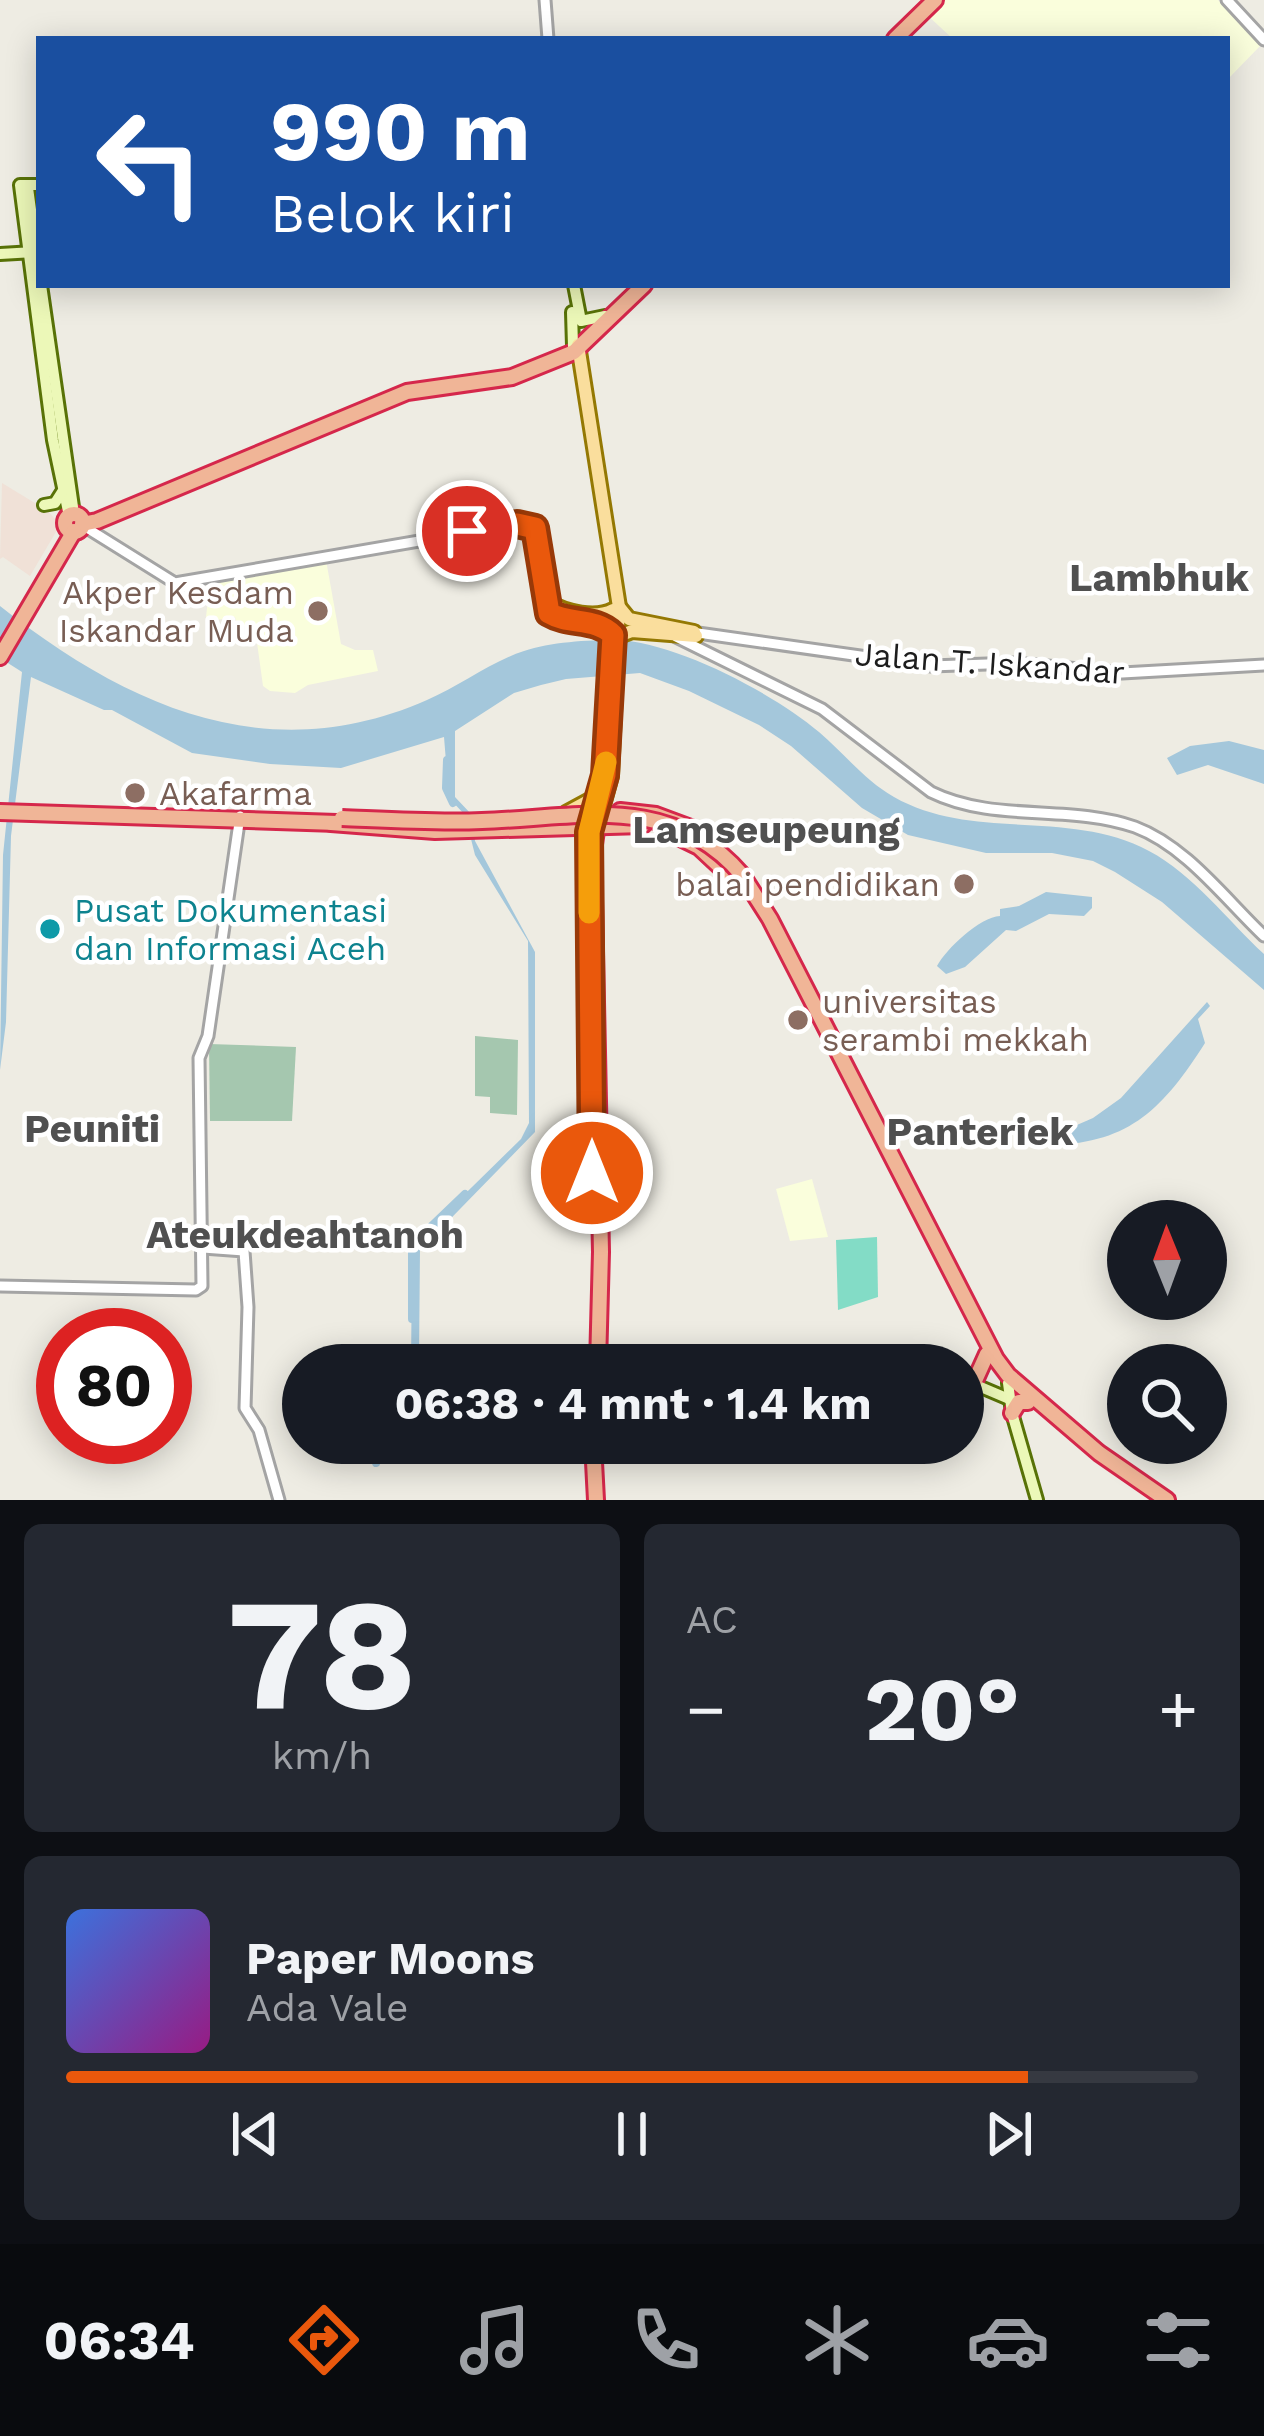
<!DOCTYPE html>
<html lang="id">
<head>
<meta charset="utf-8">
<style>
	:root { --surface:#171b24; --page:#242831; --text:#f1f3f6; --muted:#9ea1a6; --line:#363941; --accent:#ea580c }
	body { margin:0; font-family:"Work Sans",sans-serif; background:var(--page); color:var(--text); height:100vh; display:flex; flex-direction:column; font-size:45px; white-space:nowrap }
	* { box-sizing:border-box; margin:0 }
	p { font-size:39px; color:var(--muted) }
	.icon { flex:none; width:66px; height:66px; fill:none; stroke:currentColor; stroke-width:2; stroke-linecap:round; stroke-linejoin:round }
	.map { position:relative; height:1500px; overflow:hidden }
	.side { display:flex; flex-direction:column; gap:24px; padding:24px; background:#0d0f14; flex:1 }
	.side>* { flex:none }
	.banner { position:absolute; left:36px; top:36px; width:1194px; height:252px; border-radius:0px; box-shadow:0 6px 30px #0003; background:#1a4fa0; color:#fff; overflow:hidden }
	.needle { width:78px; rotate:359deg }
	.controls { position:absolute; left:1107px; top:1200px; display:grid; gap:24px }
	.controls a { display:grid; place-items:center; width:120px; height:120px; border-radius:50%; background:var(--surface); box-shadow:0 6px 30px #0003; font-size:60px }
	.speed { position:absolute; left:36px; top:1308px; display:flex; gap:24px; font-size:60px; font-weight:700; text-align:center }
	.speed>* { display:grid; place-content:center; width:156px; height:156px; border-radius:50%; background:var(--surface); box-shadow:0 6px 30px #0003; line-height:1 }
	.speed .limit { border:18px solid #d22; background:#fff; color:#111 }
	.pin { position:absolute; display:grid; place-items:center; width:102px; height:102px; color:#fff; margin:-51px; border:6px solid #fff; border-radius:50%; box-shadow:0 3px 12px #0007 }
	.me { position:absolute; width:132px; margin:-66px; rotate:0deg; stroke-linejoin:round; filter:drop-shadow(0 0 9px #0008) }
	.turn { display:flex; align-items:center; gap:42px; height:252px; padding:0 36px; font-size:54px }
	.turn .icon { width:156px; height:156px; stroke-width:2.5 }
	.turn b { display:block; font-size:84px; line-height:102px }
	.big { font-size:90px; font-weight:700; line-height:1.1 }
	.side .widget { flex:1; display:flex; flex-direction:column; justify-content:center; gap:18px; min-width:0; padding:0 42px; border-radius:18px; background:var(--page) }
	.side .dial { align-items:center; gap:0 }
	.dial b { font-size:156px; line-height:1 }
	.song { display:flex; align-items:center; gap:36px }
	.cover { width:144px; height:144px; border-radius:18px; background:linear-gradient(135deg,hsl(220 70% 55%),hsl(310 70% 35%)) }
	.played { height:12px; border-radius:6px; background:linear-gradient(90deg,var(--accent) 85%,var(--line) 85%) }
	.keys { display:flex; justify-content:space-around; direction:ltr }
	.heat { display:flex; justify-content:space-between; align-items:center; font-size:66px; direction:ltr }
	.side .tiles { flex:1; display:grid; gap:24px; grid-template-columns:1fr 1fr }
	.widget:last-child { grid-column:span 2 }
	.trip { position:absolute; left:282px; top:1344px; width:702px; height:120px; border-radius:60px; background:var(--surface); box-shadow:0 6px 30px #0003; font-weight:700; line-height:120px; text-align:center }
	.menu { display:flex; height:192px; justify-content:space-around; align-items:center; background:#090b0e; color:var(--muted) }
	.menu .icon { width:84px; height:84px }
	.menu .selected { color:var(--accent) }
	.menu b { font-size:54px; color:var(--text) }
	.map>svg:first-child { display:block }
	.education { fill:#fafedc }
	.military { fill:#f0e1d7 }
	.cemetery { fill:#a5c7af }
	.pitch { fill:#83dcc6 }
	.water { fill:#a4c7db }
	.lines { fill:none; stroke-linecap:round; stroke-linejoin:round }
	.river { stroke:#a4c7db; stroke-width:8 }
	.tertiary-casing { stroke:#a4a4a4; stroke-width:15 }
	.secondary-casing { stroke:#587207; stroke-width:16 }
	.primary-casing { stroke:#947803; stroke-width:18 }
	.trunk-casing { stroke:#d5274b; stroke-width:20 }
	.tertiary { stroke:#fff; stroke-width:9 }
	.secondary { stroke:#ecf8b8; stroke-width:10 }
	.primary { stroke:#fade9d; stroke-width:12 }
	.trunk { stroke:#f0b597; stroke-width:14 }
	.trunk-bridge-casing { stroke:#d5274b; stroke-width:20; stroke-linecap:butt }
	.trunk-bridge { stroke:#f0b597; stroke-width:14 }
	.route-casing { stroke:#983908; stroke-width:30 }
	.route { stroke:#ea580c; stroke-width:21 }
	.slow { stroke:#f59e0b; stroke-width:21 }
	.education-dot { fill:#8d6e63; stroke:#fff; stroke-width:4.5 }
	.culture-dot { fill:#0f9aa8; stroke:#fff; stroke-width:4.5 }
	.labels { text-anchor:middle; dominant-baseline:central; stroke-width:9; stroke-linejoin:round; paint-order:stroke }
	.education-label { font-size:33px; fill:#785e54; stroke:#fff; text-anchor:end }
	.street-label { font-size:33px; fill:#1d1d1d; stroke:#fff }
	.culture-label { font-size:33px; fill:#0d838f; stroke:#fff; text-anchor:start }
	.quarter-label { font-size:39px; font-weight:bold; fill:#505050; stroke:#fff }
</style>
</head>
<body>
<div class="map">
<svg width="1264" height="1500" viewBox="0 0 1264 1500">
	<rect width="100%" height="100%" fill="#eeece3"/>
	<g class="education">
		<polygon points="939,0 1218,0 1262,44 1227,80 1227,39 953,39 925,13"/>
		<polygon points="326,560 341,644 355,650 373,650 378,671 308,685 295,693 270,691 263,686 255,628 237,625 235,617 211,621 206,617 210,582"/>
		<polygon points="812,1179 828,1237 790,1241 776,1189"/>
	</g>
	<polygon class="military" points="2,483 48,511 60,525 30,576 3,557 0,559"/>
	<g class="cemetery">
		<polygon points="475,1036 518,1040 517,1115 490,1113 490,1097 475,1096"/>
		<polygon points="209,1044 296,1047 292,1121 210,1121"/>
	</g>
	<polygon class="pitch" points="877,1237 878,1297 838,1310 836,1240"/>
	<g class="water">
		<path d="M0,606C128,707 268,770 427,700C460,686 490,662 524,651C550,642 588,640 615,640C674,641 773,693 819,732C844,753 864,780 894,797C973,842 1070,808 1149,851C1193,874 1228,921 1264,954V990L1162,902L1115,872L1093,861L1052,853H986L908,835L862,808L791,746L759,725L689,691L640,673L566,679L541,685L514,693L455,731V797L472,815L475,841L535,952V1132L420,1250L419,1358L418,1365H411L412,1263L419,1239L521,1139L529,1123L528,941L475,855L465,815L449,798L444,737L341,768L270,764L192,753L112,710H104L31,677L11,836L6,1022L0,1070L3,855L22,672L0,658Z"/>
		<polygon points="1229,741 1264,750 1264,784 1208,765 1177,775 1167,758 1190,746"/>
		<path d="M1046,892L1092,897V908L1084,916L1049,914L1016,931L1006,930L965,967L946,974L937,966C946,949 980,917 1000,916V909L1019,906Z"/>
		<path d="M1207,1002L1210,1006L1198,1019L1205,1043C1164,1107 1131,1143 1052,1145L1047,1138L1093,1118L1121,1098Z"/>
	</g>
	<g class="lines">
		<g class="river">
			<polyline points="447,760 446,788 453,803"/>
			<polyline points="412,1319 412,1250 417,1240 465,1194"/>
			<polyline points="371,1443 376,1463"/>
		</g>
		<defs>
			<g id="tertiary">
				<polyline points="545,0 548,39"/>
				<polyline points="1227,0 1264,40"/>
				<polyline points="82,525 175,583 524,523 535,528 550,609"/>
				<polyline points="691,632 931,666 1015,663 1122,673 1264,665"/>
				<path d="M676,637L822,709L931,792C994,823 1069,804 1135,827C1186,846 1225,899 1264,936"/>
				<polyline points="203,1248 244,1251 248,1307 245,1408 259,1430 279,1500"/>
				<polyline points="0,1286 196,1290 202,1286 199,1058 208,1036 240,816"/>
			</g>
			<g id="secondary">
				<polyline points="39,185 20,185 53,440 69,516"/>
				<polyline points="28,188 39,268"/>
				<polyline points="0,254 34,252"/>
				<polyline points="41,285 73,507"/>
				<polyline points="574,285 581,321 605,316"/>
				<polyline points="572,312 573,346"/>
				<polyline points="44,505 55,503 62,492"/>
				<polyline points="1008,1383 1012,1413 1037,1500"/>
				<polyline points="976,1385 1009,1399"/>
			</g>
			<g id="primary">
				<polyline points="578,345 619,607 611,776 598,823"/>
				<polyline points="547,603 552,616 602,626 613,635"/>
				<path d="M550,603C566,613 596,619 613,610"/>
				<polyline points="620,608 629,619 694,632"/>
				<polyline points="619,636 632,631 696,636"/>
				<polyline points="566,813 590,800 602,787"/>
			</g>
			<g id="trunk">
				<polyline points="895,39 935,0"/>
				<circle cx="74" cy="523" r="9"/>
				<polyline points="82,524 97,521 407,392 512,377 574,352 644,285"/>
				<polyline points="0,657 74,531"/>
				<polyline points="620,811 656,815 691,828"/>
				<polyline points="0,812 337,823"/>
				<polyline points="331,823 435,831 643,825"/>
				<polyline points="597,824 593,851 601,1252 598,1365"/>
				<polyline points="664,830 699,847 742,887"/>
				<polyline points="742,875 770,919 996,1359 1008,1375 1099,1453 1167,1500"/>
				<polyline points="973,1385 987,1354"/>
				<polyline points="1012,1413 1019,1402 1028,1402"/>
				<polyline points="593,1443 596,1500"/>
			</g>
		</defs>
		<use href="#tertiary" class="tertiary-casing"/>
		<use href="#secondary" class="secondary-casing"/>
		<use href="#primary" class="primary-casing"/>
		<use href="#trunk" class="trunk-casing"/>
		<use href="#tertiary" class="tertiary"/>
		<use href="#secondary" class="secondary"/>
		<use href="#primary" class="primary"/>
		<use href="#trunk" class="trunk"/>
		<defs>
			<path id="trunk-bridge" d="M342,818C389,820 435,823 482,821C578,818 671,792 742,875"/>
		</defs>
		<use href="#trunk-bridge" class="trunk-bridge-casing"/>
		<use href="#trunk-bridge" class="trunk-bridge"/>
	</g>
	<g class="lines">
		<defs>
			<path id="route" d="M467,531L517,524L535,528L549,613C569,625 596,617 613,635L605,775L589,832L592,1173"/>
		</defs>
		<use href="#route" class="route-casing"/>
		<use href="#route" class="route"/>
		<polyline class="slow" points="589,913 589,832 606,762"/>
	</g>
	<g class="education-dot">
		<circle cx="318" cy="611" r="12"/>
		<circle cx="135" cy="793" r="12"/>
		<circle cx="964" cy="884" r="12"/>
		<circle cx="798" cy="1020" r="12"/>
	</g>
	<circle class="culture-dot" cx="50" cy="929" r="12"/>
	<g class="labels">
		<g class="education-label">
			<text x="294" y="592">Akper Kesdam<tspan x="294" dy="38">Iskandar Muda</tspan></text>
			<text x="159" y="793" text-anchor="start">Akafarma</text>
			<text x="940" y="884">balai pendidikan</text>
			<text x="822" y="1001" text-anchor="start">universitas<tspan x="822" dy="38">serambi mekkah</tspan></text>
		</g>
		<g class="street-label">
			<text transform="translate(990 663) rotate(4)">Jalan T. Iskandar</text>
		</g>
		<g class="culture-label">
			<text x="74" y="910">Pusat Dokumentasi<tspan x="74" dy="38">dan Informasi Aceh</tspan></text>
		</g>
		<g class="quarter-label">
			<text x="1159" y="577">Lambhuk</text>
			<text x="766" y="829">Lamseupeung</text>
			<text x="92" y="1128">Peuniti</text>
			<text x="980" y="1131">Panteriek</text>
			<text x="305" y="1234">Ateukdeahtanoh</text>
		</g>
	</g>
</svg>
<div class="controls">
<a><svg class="needle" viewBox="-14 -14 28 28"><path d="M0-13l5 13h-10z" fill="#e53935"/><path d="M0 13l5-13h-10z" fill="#9ea1a6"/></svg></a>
<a><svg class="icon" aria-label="search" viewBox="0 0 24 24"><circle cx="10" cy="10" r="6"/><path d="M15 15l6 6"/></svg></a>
</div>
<div class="speed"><div class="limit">80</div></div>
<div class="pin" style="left:467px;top:531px;background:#d93025"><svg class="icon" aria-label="arrive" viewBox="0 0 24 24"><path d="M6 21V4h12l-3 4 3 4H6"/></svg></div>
<svg class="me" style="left:592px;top:1173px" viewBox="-20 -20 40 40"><circle r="17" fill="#ea580c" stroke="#fff" stroke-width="3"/><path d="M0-11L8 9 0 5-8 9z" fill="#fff"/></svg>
<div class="trip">06:38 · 4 mnt · 1.4 km</div>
<div class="banner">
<div class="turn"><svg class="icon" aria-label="left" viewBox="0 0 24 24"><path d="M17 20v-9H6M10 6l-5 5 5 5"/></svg><div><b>990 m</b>Belok kiri</div></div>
</div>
</div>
<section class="side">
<div class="tiles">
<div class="widget dial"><b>78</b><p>km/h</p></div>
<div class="widget"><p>AC</p>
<div class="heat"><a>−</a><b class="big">20°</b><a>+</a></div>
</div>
<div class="widget">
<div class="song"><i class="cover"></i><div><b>Paper Moons</b><p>Ada Vale</p></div></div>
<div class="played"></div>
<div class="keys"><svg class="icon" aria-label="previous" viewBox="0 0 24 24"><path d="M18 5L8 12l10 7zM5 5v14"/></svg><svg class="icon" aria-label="pause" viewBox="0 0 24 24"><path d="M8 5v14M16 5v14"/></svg><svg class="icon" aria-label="next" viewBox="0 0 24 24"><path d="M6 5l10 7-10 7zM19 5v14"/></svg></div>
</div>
</div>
</section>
<nav class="menu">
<b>06:34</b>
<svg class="icon selected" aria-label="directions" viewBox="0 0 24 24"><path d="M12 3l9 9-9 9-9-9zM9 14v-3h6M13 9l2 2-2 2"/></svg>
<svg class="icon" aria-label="music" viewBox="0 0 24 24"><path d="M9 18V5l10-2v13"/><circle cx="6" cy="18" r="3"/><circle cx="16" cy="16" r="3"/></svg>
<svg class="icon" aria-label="phone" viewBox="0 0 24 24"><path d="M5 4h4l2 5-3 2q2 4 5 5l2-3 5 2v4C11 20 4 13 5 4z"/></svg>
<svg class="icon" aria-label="climate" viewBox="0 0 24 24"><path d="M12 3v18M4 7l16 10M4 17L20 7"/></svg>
<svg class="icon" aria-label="car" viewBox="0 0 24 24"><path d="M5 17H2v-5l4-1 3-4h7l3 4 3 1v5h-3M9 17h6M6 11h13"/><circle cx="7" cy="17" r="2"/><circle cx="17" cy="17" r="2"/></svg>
<svg class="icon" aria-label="filters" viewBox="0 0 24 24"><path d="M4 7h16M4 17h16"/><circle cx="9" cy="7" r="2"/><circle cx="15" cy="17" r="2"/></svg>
</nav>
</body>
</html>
